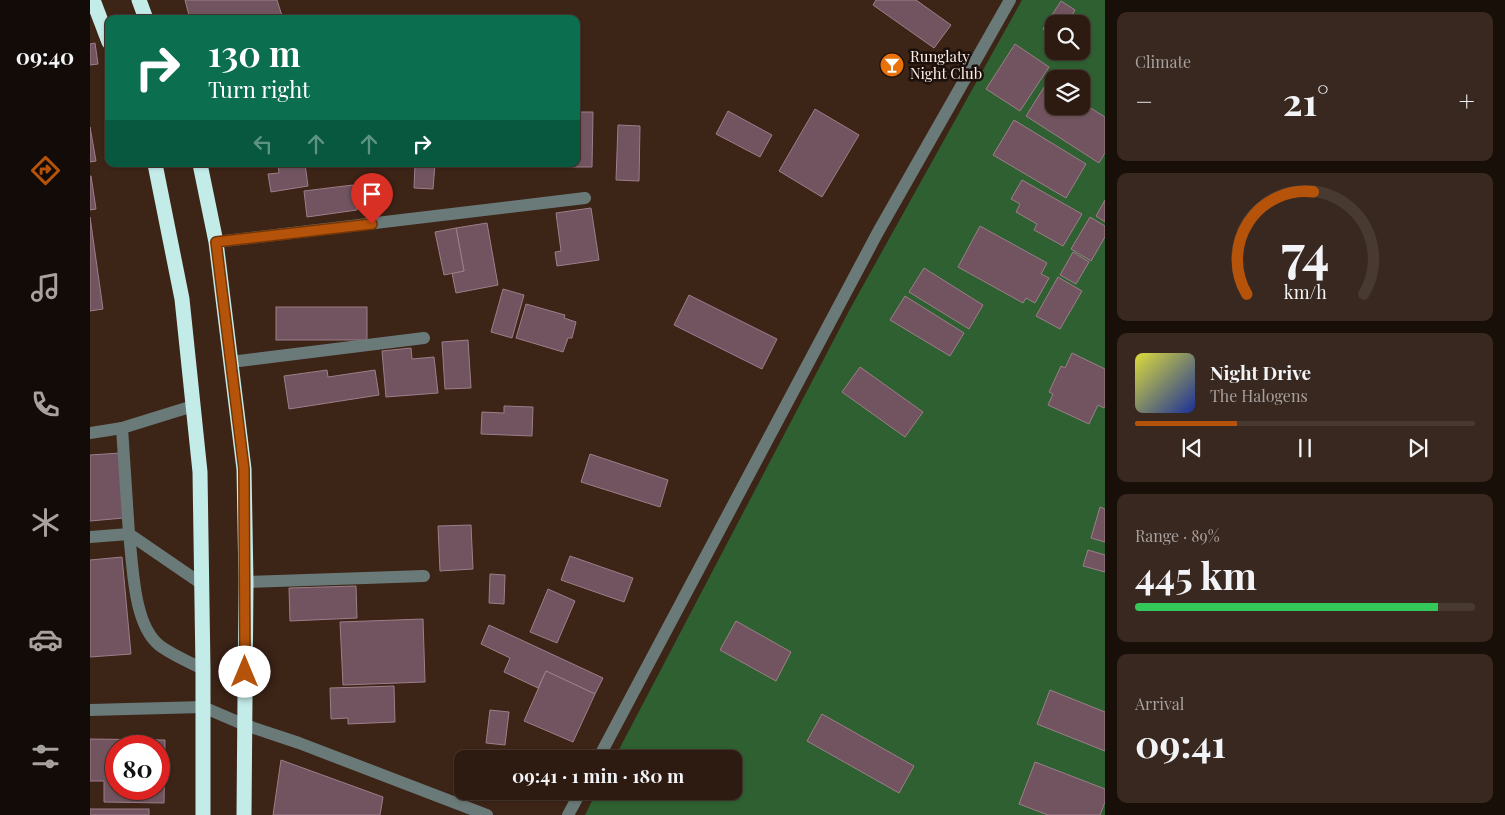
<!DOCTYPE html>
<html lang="en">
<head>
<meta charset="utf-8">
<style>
	:root { --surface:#2d1b11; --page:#39281f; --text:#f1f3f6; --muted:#a7a19f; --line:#483931; --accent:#b45309 }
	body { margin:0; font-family:"Playfair Display",serif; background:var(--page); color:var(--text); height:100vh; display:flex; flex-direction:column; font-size:19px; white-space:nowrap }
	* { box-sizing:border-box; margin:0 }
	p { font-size:16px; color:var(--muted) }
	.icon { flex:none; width:28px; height:28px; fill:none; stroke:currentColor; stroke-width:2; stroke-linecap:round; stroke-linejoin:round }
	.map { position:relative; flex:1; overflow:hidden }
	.side { display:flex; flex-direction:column; gap:12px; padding:12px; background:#190f09; width:400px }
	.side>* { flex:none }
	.guide { position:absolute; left:15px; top:15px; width:475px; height:152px; border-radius:10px; box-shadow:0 1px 4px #0004,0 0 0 1px var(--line); background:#0b6e4f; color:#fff; overflow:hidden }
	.tools { position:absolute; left:955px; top:15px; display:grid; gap:10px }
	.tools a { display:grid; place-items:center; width:45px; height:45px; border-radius:10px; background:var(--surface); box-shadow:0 1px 4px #0004,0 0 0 1px var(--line); font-size:25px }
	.speed { position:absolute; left:15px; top:735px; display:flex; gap:10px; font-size:25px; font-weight:700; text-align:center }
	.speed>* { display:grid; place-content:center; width:65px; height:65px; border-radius:50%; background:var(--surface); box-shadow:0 1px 4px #0004,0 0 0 1px var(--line); line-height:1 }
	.speed .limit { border:8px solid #d22; background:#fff; color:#111 }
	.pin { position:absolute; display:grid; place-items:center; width:42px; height:42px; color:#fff; margin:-51px -21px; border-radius:50% 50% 50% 0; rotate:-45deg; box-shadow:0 0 5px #0007 }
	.pin .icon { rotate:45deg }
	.me { position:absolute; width:55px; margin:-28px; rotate:0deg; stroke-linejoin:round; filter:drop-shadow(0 0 4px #0008) }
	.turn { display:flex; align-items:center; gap:18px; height:105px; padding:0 20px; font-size:22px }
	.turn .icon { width:65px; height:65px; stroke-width:2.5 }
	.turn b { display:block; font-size:35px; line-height:42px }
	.lanes { display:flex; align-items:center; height:48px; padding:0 20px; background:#0003; justify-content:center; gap:25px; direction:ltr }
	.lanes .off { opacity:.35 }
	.big { font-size:38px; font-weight:700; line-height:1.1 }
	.side .widget { flex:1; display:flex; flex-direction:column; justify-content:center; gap:8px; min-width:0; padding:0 18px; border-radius:10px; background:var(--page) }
	.side .dial { align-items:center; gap:0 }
	.dial svg { height:130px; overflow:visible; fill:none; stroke:var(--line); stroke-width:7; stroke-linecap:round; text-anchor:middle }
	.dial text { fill:var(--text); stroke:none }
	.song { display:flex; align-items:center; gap:15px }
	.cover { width:60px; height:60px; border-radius:8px; background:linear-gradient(135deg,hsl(60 70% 55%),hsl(230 70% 35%)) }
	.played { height:5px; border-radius:2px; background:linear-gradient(90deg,var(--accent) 30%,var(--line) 30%) }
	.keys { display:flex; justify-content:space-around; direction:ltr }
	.heat { display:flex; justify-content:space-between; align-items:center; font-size:28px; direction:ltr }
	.charge { height:8px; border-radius:4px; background:linear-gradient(90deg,#34c759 89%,var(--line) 0) }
	.trip { position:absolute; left:364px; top:750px; width:288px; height:50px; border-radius:10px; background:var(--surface); box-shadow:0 1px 4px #0004,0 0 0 1px var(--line); font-weight:700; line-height:50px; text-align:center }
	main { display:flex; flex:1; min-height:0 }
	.dock { display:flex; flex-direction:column; width:90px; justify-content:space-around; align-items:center; background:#120b07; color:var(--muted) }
	.dock .icon { width:35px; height:35px }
	.dock .current { color:var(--accent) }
	.dock b { font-size:22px; color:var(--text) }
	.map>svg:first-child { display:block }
	.green { fill:#2e6031; fill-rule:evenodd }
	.building { fill:#71545f; stroke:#9d7e8a; fill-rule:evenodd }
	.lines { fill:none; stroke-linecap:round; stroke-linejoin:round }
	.minor { stroke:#6a7a79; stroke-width:12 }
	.highway { stroke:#c3ebe8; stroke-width:15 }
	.route-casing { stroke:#753606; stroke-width:12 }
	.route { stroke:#b45309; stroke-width:9 }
	.labels { text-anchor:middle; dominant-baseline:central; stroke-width:5; stroke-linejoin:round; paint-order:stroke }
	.poi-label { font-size:15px; fill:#ffeee6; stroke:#1b100b; text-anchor:start }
</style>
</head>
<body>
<main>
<nav class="dock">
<b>09:40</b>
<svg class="icon current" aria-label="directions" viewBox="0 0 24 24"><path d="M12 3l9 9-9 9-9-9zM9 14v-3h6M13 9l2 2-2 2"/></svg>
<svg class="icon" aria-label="music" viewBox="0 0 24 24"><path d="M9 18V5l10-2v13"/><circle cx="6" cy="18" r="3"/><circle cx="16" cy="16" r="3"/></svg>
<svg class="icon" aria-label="phone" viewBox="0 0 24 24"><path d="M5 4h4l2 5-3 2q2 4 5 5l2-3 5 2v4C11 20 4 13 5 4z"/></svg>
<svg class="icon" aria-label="climate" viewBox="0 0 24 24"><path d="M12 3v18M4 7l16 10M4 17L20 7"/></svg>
<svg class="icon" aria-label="car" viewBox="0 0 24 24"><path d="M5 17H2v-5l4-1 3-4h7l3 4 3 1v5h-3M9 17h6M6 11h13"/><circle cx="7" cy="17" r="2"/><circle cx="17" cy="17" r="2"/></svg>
<svg class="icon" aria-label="filters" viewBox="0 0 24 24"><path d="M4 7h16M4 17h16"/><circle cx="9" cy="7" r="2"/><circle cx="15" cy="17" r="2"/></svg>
</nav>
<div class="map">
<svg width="1015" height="815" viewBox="0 0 1015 815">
	<rect width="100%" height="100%" fill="#3c2417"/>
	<path class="green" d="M932,0H1015V815H495L507,791H642V759H524L760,309ZM964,24H991V51H964ZM964,79H991V106H964Z"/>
	<g class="building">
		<polygon points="95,0 187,0 193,19 100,19"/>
		<polygon points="786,0 826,0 861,25 844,48 783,5"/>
		<polygon points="971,1 985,10 977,24 964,24 964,35 953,29"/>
		<polygon points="5,43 8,64 0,65 0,44"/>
		<polygon points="925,44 959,67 930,111 896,89"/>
		<polygon points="958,81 964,84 964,106 991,106 991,102 1015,117 1015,153 1009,163 936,116"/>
		<polygon points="725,109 769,135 732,197 689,171"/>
		<polygon points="638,111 682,135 670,157 626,134"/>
		<polygon points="486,112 503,112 502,167 479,167 479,164 486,164"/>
		<polygon points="924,120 996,164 976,198 903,155"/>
		<polygon points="528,125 550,126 549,181 526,180"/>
		<polygon points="0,127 6,161 0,162"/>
		<polygon points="188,164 215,164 218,186 181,192 178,174 189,173"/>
		<polygon points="325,164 345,164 343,189 324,188"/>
		<polygon points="0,176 1,176 6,209 0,210"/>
		<polygon points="932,180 992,214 973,246 944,230 947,224 926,212 930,204 921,199"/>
		<polygon points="263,185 267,210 217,217 214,191"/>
		<polygon points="1015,200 1015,222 1006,216"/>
		<polygon points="501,208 509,260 467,266 465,252 471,251 466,213"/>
		<polygon points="0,217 13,309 0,311"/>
		<polygon points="1000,217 1015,226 1015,237 1001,261 981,249"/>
		<polygon points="397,223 408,285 366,293 362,273 374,271 366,228"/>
		<polygon points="890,226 957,263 951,274 959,278 945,303 936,298 933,303 868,267"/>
		<polygon points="366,228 374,271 354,275 345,232"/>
		<polygon points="983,252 999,262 986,284 970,275"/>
		<polygon points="834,268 893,305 879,329 819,292"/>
		<polygon points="968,277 992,291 970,329 946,316"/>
		<polygon points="413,289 434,295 422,338 401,332"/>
		<polygon points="599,295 687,339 672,369 584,325"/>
		<polygon points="815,296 874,333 860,356 800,320"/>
		<polygon points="436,304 475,315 474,318 486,322 482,338 478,338 473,352 426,338"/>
		<rect x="186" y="307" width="91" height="33"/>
		<polygon points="378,340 381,388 355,389 352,342"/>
		<polygon points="321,348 322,359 344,357 348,393 296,397 292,351"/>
		<polygon points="982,353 1015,369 1015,406 1014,408 1008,405 999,424 958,405 963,394 959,392 971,366 975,368"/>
		<polygon points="770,367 833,412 815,437 752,392"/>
		<polygon points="237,370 238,377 285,370 289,395 199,409 194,376"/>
		<polygon points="414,406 443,407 442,436 391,434 392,412 414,413"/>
		<polygon points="30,453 34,518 0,521 0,455"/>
		<polygon points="500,454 578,480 570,507 491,482"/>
		<polygon points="1010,507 1015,509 1015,542 1001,538"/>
		<polygon points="381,525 383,569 350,571 348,526"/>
		<polygon points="998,550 1015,555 1015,572 993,566"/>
		<polygon points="480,556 543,578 534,602 471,580"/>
		<polygon points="32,557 41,654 0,657 0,560"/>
		<polygon points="400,574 415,575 414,604 399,603"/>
		<polygon points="266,586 267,618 200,621 199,588"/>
		<polygon points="458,589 485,601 467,643 440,632"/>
		<polygon points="333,619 335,682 253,685 250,622"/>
		<polygon points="646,621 701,652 686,681 630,650"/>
		<polygon points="399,625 513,678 505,694 456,671 448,688 414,672 420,658 391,644"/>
		<polygon points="456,671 505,694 483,742 434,721"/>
		<polygon points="304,686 305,722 258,724 258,718 241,719 240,688"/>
		<polygon points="960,690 1015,712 1015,751 947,724"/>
		<polygon points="400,710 419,712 415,745 396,743"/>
		<polygon points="732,714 824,766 809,793 717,741"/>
		<path d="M0,739L75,740L74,803L14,802V781H0ZM26,746H69V789H26Z"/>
		<polygon points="191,760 293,797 290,815 183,815"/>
		<polygon points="945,762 1015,789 1015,802 1010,815 958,815 929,804"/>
		<rect x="0" y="809" width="59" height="6"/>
	</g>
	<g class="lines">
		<g class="minor">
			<polyline points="126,242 495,198"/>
			<polyline points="141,362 334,338"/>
			<polyline points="103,406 32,428 39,534 112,584"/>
			<polyline points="0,433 32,428"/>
			<path d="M0,537L39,534C43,565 43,624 69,645C82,655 99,662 113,669"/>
			<polyline points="156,582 334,576"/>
			<polyline points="0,710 113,707 155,725 209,743 397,815"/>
			<polyline points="508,759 788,232 920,0"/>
			<polyline points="478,815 491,791"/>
		</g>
		<g class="highway">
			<polyline points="3,0 19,42"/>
			<polyline points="49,0 56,19"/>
			<polyline points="65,164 92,299 110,472 113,669 113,815"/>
			<polyline points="110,164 126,242 154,469 156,582 154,815"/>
		</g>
	</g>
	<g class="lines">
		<defs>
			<polyline id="route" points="155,672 154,469 126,242 282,224"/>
		</defs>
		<use href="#route" class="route-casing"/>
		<use href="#route" class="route"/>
	</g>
	<defs>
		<symbol id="bar-disc" viewBox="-11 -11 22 22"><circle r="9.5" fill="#e8710a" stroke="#1b100b"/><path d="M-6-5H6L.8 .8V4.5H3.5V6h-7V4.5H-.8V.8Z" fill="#fff"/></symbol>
	</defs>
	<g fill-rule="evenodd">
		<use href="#bar-disc" x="788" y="51" width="28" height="28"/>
	</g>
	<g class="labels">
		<g class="poi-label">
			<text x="820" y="56">Runglaty<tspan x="820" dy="17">Night Club</tspan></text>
		</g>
	</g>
</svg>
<div class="tools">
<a><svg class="icon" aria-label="search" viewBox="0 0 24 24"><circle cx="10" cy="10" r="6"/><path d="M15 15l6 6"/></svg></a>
<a><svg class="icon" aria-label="layers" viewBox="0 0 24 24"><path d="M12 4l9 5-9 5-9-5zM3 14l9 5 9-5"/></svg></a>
</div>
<div class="speed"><div class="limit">80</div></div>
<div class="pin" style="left:282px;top:224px;background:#d93025"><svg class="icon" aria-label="arrive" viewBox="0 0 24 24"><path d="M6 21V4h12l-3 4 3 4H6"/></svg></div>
<svg class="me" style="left:155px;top:672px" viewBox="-20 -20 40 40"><circle r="19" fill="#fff"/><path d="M0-13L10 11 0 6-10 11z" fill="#b45309"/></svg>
<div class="trip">09:41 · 1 min · 180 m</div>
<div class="guide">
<div class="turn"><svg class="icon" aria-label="right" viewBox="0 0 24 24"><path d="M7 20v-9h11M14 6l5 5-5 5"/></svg><div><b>130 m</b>Turn right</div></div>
<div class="lanes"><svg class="icon off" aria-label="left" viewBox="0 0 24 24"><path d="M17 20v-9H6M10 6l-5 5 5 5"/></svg><svg class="icon off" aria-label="ahead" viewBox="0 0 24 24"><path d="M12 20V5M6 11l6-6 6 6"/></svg><svg class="icon off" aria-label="ahead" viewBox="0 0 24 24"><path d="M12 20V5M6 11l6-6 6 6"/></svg><svg class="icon" aria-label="right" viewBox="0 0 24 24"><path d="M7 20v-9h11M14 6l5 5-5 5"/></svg></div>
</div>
</div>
<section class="side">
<div class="widget"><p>Climate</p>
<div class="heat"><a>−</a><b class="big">21°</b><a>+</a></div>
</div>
<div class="widget dial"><svg viewBox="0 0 100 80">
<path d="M14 69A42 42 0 1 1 86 69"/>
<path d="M14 69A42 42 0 0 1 55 6" stroke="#b45309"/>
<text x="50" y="56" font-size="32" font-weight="700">74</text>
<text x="50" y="72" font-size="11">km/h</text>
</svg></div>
<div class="widget">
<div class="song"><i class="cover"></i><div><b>Night Drive</b><p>The Halogens</p></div></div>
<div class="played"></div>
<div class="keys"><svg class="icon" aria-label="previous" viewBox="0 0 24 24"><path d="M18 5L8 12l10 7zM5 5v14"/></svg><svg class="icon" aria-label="pause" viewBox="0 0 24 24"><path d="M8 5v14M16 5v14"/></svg><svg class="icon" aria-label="next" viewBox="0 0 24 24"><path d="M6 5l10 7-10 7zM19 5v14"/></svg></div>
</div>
<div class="widget"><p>Range · 89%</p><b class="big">445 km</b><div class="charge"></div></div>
<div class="widget"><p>Arrival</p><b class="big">09:41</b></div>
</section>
</main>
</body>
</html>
